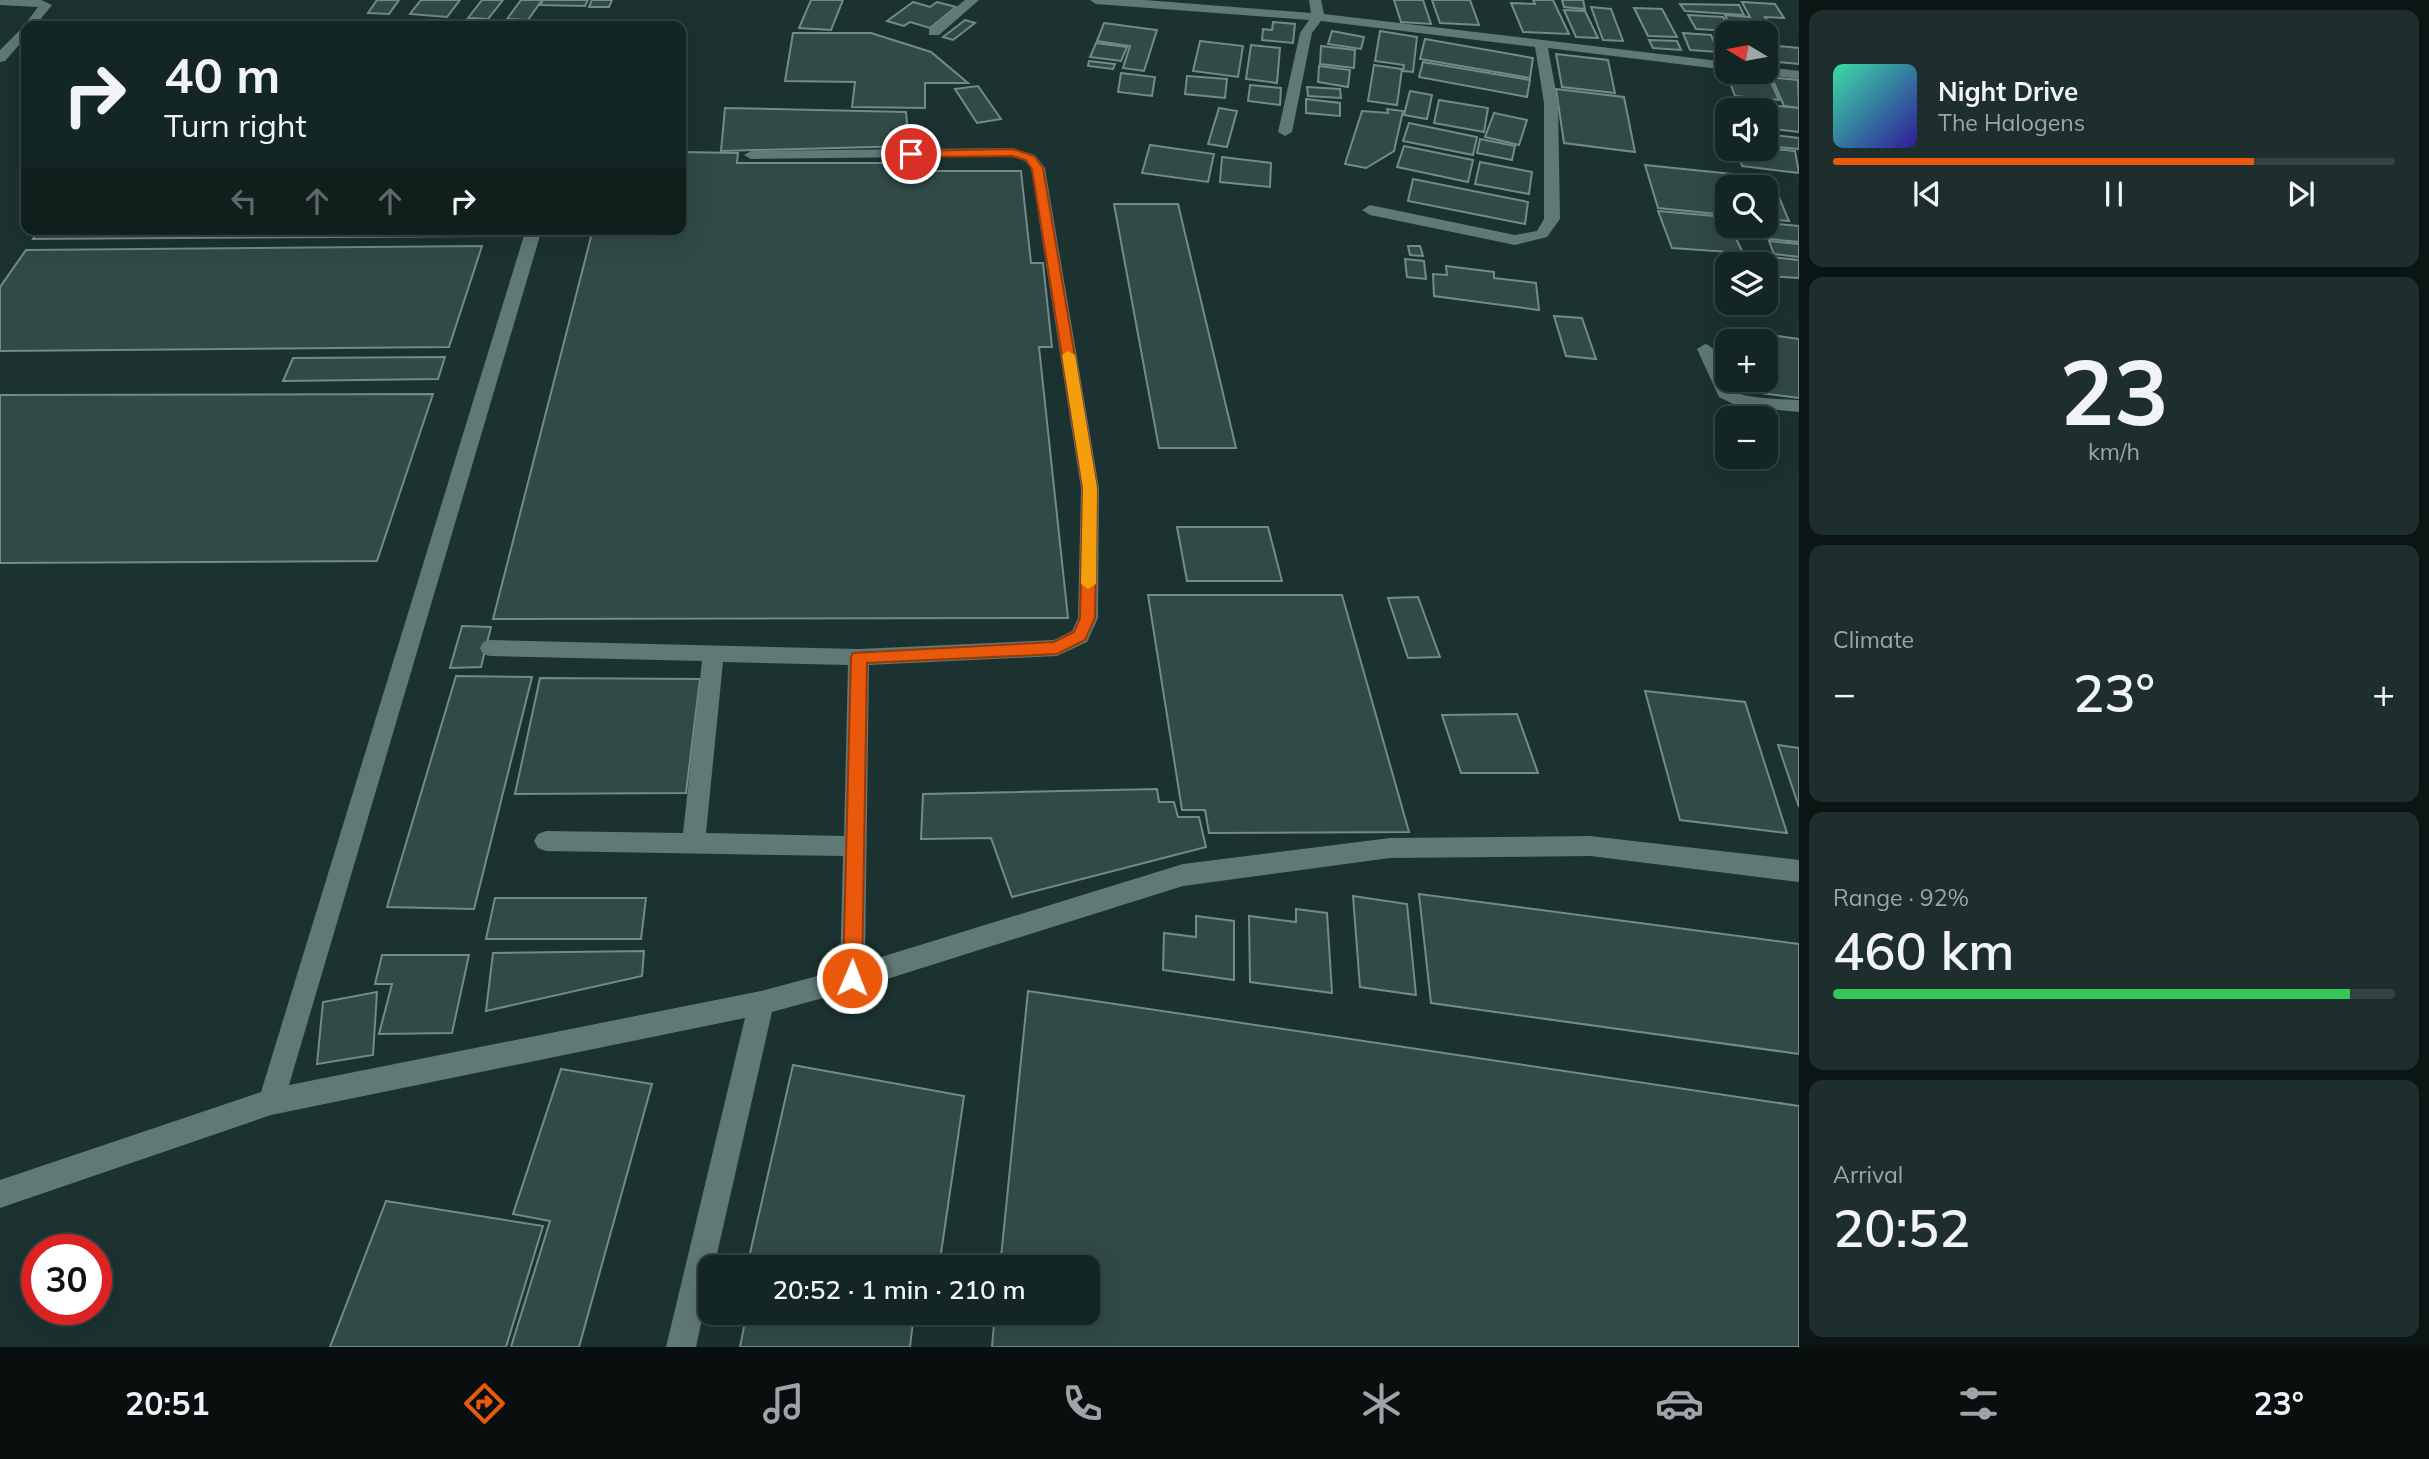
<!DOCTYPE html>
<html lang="en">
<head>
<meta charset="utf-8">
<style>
	:root { --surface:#142624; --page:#1d2e2c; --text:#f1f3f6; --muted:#9da5a6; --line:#334341; --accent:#ea580c }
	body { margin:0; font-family:Mulish,sans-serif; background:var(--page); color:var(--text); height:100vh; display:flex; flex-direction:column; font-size:26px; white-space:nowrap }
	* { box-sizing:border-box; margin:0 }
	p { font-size:23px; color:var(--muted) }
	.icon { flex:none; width:38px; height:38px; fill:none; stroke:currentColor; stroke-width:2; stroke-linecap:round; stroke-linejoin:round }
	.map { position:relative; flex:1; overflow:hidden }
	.panel { display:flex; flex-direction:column; gap:10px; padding:10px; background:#0b1514; width:630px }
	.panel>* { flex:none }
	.hud { position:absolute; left:21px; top:21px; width:665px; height:214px; border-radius:14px; box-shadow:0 7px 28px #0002,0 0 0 2px var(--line); background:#142624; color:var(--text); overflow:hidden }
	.needle { width:46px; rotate:280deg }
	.controls { position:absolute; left:1715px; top:21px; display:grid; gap:14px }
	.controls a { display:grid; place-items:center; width:63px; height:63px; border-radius:14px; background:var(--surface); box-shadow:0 7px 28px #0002,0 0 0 2px var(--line); font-size:35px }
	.speed { position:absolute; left:21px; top:1234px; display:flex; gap:14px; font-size:35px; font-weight:700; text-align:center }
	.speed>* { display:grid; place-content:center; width:91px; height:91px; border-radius:50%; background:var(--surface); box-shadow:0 7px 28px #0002,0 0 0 2px var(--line); line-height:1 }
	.speed .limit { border:10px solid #d22; background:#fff; color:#111 }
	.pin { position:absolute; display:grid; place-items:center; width:60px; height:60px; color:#fff; margin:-30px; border:4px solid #fff; border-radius:50%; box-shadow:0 2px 7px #0007 }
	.me { position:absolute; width:77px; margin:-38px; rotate:1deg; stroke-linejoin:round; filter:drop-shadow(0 0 5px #0008) }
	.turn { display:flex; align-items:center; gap:24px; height:147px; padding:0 28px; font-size:32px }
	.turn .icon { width:91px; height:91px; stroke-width:2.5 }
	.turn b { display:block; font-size:49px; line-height:60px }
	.lanes { display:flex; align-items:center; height:66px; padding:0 28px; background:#0003; justify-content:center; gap:35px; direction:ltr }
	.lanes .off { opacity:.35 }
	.big { font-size:52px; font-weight:600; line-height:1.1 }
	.panel .tile { flex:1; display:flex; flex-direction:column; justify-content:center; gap:10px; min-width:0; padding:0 24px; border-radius:14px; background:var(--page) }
	.panel .dial { align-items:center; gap:0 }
	.dial b { font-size:91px; line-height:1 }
	.song { display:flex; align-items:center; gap:21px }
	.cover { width:84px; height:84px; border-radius:10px; background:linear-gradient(135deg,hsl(160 70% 55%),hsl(250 70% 35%)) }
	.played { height:7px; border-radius:4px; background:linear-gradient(90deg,var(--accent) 75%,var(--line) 75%) }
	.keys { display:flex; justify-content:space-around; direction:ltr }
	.heat { display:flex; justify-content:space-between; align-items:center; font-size:38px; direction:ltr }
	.charge { height:10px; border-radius:5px; background:linear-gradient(90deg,#34c759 92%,var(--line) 0) }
	.trip { position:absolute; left:698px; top:1255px; width:402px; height:70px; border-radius:14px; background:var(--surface); box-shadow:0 7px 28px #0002,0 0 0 2px var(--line); font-weight:600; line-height:70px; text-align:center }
	.dock { display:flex; height:112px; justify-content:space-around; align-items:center; background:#080f0e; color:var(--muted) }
	.dock .icon { width:49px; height:49px }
	.dock .on { color:var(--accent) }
	.dock b { font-size:32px; color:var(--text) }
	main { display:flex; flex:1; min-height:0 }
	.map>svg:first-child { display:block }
	.building { fill:#314a47; stroke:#718b89; stroke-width:2 }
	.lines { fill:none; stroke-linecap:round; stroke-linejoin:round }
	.minor { fill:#5f7976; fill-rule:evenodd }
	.route { fill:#ea580c; stroke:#983908; stroke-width:2 }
	.slow { fill:#f59e0b }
</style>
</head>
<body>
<main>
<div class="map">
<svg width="1799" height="1347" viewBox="0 0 1799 1347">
	<rect width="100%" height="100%" fill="#1b3230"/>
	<g class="building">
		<polygon points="377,0 399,0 389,14 368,13"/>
		<polygon points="421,0 460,0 447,17 410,14"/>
		<polygon points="482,0 503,0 488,19 468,18"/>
		<polygon points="521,0 542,0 528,20 507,19"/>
		<polygon points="543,0 588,0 585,6 540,5"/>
		<polygon points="592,0 612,0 609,7 589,7"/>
		<polygon points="811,0 843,0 831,30 799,28"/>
		<polygon points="1394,0 1423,0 1431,24 1401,22"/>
		<polygon points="1432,0 1470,0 1479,25 1440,23"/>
		<polygon points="1533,0 1553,0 1569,34 1523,32 1511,3 1535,4"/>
		<polygon points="1562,0 1583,0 1585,9 1564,7"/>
		<polygon points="913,2 930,7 937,2 956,7 930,28 910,22 904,26 887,21"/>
		<polygon points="1742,2 1775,4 1784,18 1765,17 1775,34 1734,32 1725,15 1750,17"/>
		<polygon points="1680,4 1739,5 1744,15 1685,11"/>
		<polygon points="1591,7 1611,9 1623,41 1603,40"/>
		<polygon points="1634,8 1662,9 1677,37 1648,36"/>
		<polygon points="1564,10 1585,11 1598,38 1576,37"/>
		<polygon points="1688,15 1723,17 1732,31 1696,29"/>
		<polygon points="965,20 975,23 953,40 943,37"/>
		<polygon points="629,21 627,26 359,26 361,22"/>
		<polygon points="1273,22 1295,24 1293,43 1262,40 1263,29 1272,30"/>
		<polygon points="1104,23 1157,30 1144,71 1123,68 1130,46 1097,41"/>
		<polygon points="1332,31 1364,37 1361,49 1328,44"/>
		<polygon points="1380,31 1417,37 1413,72 1403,71 1404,65 1375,61"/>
		<polygon points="793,33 871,33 931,52 968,83 925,83 925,108 852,107 855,82 785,81"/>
		<polygon points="1683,33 1711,35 1718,52 1690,50"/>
		<polygon points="1425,39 1533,58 1530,78 1420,59"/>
		<polygon points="1649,40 1677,41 1681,50 1653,48"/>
		<polygon points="1200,41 1243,46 1238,77 1193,71"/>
		<polygon points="1096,43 1127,47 1121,61 1090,57"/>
		<polygon points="1251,45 1280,48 1277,83 1246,79"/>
		<polygon points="1766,45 1799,48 1799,64 1766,61"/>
		<polygon points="1321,46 1355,50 1354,68 1320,64"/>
		<polygon points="1556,54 1608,60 1615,93 1562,87"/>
		<polygon points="1089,61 1115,64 1113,69 1088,66"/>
		<polygon points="1423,62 1530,80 1527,97 1419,77"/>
		<polygon points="1374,65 1402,69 1397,105 1368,101"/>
		<polygon points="1319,66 1350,70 1348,87 1318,82"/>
		<polygon points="1121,73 1155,77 1152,96 1118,92"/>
		<polygon points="1187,76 1227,79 1225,98 1185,94"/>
		<polygon points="1759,76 1798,80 1799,108 1784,106 1774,83 1762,82"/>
		<polygon points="1729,80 1772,84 1779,100 1735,96"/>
		<polygon points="1250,85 1281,88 1280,105 1248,101"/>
		<polygon points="978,86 1001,119 977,123 955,89"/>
		<polygon points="1307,87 1340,89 1341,98 1308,96"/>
		<polygon points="1556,89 1624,97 1635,152 1564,143"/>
		<polygon points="1410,91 1432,95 1427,119 1404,115"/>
		<polygon points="1306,99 1340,103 1340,116 1306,113"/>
		<polygon points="1439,100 1488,108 1484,132 1434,123"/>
		<polygon points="1727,101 1799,108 1799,132 1766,128 1766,110 1730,110"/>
		<polygon points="725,108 906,112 909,146 721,151"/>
		<polygon points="1219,108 1237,111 1227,147 1208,144"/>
		<polygon points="1387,109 1403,111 1394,151 1366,168 1345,164 1362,111 1388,113"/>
		<polygon points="1494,113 1527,120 1519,145 1485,137"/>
		<polygon points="1409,123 1477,137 1473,155 1403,141"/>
		<polygon points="1766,134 1799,138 1799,149 1766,146"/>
		<polygon points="1480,139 1515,146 1512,160 1477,153"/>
		<polygon points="1150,145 1214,154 1208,182 1142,173"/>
		<polygon points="1404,146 1473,160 1468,182 1397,167"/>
		<polygon points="1766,148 1795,151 1799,173 1742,166 1737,149"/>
		<polygon points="681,152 738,153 737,163 892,163 892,171 1021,171 1031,263 1043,263 1052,347 1039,347 1068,618 493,619 593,229 681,229"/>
		<polygon points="1222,157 1271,163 1270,187 1220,182"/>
		<polygon points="1480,162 1532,172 1529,194 1475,184"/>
		<polygon points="1645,165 1771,178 1789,221 1766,219 1766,187 1727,187 1727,215 1658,208"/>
		<polygon points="1413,179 1528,202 1525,224 1408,201"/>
		<polygon points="1114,204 1178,204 1236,448 1159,448"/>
		<polygon points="1658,211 1726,217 1727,226 1730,226 1743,253 1672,248"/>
		<polygon points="1766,223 1799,226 1799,242 1749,237 1744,226 1766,226"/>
		<polygon points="39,229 488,229 486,236 33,239"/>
		<polygon points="1769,241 1799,244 1799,257 1774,254"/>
		<polygon points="482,246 449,347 0,351 0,287 26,250"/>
		<polygon points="1408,246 1420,246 1423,256 1410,255"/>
		<polygon points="1730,253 1799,260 1799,278 1766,276 1766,264 1734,264"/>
		<polygon points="1405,259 1424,261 1426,279 1407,277"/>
		<polygon points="1446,266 1494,272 1494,278 1536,283 1539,310 1434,296 1433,274 1447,275"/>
		<polygon points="1554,316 1582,318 1596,359 1566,356"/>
		<polygon points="1729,329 1799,339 1799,398 1746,391 1743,380 1766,380 1766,341 1732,341"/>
		<polygon points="445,357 438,379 283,381 293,358"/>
		<polygon points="433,394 377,561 0,563 0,395"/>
		<polygon points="1177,527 1268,527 1282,581 1187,581"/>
		<polygon points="1148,595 1342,595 1409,832 1209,833 1205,810 1182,810"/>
		<polygon points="1418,597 1440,657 1408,658 1388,598"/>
		<polygon points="462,626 491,627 481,667 450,668"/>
		<polygon points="456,676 532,677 474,909 387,907"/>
		<polygon points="540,678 700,679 686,793 515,794"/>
		<polygon points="1645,691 1745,702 1787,833 1680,820"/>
		<polygon points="1517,714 1538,773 1461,773 1442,715"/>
		<polygon points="1778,745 1799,748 1799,807"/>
		<polygon points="1157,789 1159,802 1174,802 1178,817 1199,817 1206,847 1012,897 991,838 921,839 923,794"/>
		<polygon points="1419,894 1799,944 1799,1054 1431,1003"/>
		<polygon points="1353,896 1407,904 1416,995 1360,987"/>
		<polygon points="495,898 646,898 641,939 486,939"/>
		<polygon points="1296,909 1327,913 1332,993 1250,982 1249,916 1296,922"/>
		<polygon points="1196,916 1234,921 1234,980 1163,970 1164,933 1196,937"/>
		<polygon points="644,951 642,976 486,1011 493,953"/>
		<polygon points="382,955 469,955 452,1033 379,1034 392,984 375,984"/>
		<polygon points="1028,991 1799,1106 1799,1347 992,1347 995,1312 1088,1312 1088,1267 1000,1267"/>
		<polygon points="377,992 373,1055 317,1064 323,1002"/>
		<polygon points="793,1065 964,1096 939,1267 772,1267 748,1262"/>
		<polygon points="561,1069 652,1084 579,1347 511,1347 550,1221 513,1214"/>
		<polygon points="386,1201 543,1226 506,1347 330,1347"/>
		<polygon points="747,1312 914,1312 914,1313 910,1347 740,1347"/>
	</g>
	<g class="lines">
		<g class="minor">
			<polygon points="0,0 41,0 52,5 35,26 26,26 26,37 5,61 0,62 0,50 23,27 38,7 0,5"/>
			<polygon points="965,0 979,0 939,35 929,35 929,29"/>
			<polygon points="1090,0 1145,0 1311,13 1309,0 1321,0 1324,14 1727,62 1727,70 1548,48 1558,103 1560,219 1547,237 1515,245 1370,215 1362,210 1370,205 1515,235 1537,231 1544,219 1544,103 1535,47 1321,21 1312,33 1292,132 1285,136 1278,132 1300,33 1309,20 1096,4"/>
			<polygon points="1766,67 1799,71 1799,79 1761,74 1760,72 1766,72"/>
			<path d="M1012,148L1035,155L1045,168L1099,488L1098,618L1087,642L1057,656L869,665L865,962L1183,864L1390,838L1590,836L1799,860V882L1590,856L1390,858L1183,886L852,990L772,1012L714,1267H710V1282L696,1347H666L745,1018L271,1115L0,1208V1180L261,1092L526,229H542L289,1085L761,991L840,970L843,856L546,851L538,848L534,841L538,834L546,831L683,833L702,661L490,656L483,654L480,648L483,642L490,640L859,649L1054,640L1072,631L1078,618L1081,488L1031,168L1025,161L1011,156L751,159L744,155L751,151ZM723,662L848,665L844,836L706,833Z"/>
			<path d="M1705,344C1722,348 1721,378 1733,390C1742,399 1785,399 1799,400V412L1737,406L1719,397L1697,349Z"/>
		</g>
	</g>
	<polygon class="route" points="1013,149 1034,156 1043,168 1097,488 1095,618 1085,640 1057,654 867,663 862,978 859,984 852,986 845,984 843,978 851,657 853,653 1054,642 1074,632 1080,618 1083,488 1032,169 1026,160 1012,156 911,157 906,154 911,151"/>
	<polygon class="slow" points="1068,351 1075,355 1097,488 1096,584 1088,589 1081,584 1083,488 1062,355"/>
</svg>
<div class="controls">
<a><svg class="needle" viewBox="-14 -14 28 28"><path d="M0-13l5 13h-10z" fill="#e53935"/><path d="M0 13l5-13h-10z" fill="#9da5a6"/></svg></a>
<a><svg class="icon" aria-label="sound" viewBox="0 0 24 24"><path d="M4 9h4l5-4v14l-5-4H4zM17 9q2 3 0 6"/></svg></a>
<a><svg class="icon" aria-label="search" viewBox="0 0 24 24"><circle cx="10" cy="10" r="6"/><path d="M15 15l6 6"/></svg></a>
<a><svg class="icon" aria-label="layers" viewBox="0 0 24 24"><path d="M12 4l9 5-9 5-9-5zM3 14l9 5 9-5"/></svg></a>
<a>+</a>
<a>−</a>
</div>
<div class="speed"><div class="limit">30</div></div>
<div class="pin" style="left:911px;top:154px;background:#d93025"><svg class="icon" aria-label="arrive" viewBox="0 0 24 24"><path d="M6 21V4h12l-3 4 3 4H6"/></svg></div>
<svg class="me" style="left:852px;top:978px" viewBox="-20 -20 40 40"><circle r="17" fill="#ea580c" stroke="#fff" stroke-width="3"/><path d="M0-11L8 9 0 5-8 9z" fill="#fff"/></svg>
<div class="trip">20:52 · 1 min · 210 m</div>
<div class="hud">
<div class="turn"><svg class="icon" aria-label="right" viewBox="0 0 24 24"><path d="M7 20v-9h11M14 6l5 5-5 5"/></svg><div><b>40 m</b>Turn right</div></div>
<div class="lanes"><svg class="icon off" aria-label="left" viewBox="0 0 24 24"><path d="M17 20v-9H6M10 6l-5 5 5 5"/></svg><svg class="icon off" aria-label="ahead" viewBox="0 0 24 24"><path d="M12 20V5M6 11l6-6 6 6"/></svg><svg class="icon off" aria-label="ahead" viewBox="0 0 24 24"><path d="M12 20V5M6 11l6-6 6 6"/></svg><svg class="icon" aria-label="right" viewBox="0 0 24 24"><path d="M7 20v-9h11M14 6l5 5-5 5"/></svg></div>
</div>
</div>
<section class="panel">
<div class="tile">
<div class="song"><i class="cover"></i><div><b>Night Drive</b><p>The Halogens</p></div></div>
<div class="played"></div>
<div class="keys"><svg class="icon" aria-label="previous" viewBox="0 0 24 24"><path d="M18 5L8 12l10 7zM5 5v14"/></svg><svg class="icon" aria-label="pause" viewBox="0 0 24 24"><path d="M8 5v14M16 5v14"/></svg><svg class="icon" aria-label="next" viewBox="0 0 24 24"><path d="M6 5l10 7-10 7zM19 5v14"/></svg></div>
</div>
<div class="tile dial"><b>23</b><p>km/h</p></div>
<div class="tile"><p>Climate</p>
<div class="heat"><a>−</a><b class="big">23°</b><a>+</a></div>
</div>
<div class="tile"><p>Range · 92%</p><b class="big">460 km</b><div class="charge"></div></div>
<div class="tile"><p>Arrival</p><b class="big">20:52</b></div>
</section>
</main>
<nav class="dock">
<b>20:51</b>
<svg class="icon on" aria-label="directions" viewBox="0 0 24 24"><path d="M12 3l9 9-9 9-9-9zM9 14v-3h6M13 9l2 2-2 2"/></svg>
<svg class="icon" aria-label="music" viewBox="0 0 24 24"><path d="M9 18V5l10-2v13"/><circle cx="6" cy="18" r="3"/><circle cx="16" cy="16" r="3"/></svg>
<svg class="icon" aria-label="phone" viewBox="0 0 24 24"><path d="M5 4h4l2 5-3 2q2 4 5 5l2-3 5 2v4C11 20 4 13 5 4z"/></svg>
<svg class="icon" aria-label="climate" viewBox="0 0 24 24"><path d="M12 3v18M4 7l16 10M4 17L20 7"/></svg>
<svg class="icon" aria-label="car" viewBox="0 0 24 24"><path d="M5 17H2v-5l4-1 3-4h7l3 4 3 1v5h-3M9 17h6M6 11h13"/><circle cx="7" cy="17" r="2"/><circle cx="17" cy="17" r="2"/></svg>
<svg class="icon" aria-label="filters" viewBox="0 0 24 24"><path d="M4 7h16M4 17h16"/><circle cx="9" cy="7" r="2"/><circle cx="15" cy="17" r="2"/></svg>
<b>23°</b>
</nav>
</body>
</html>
